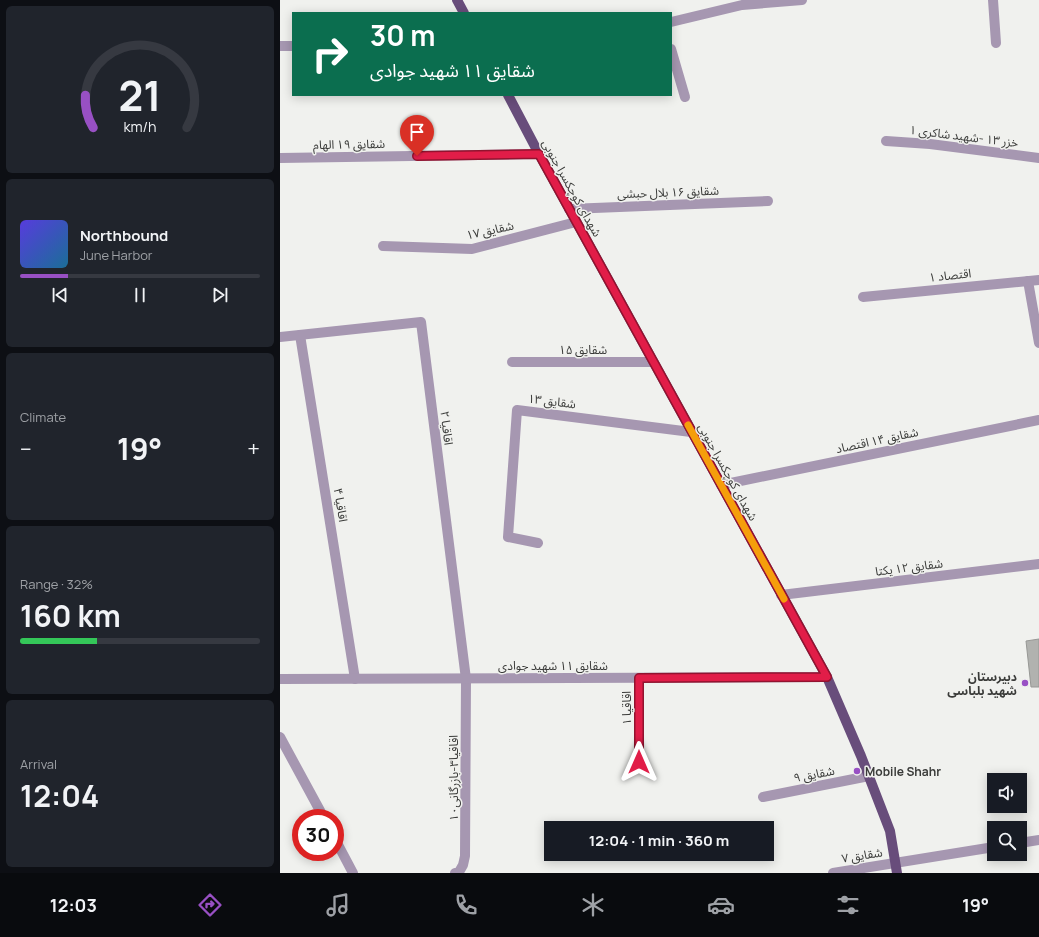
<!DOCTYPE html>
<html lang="en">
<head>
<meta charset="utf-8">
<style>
	:root { --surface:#171b24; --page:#20242c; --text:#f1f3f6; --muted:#9ea1a6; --line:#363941; --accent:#9850c4 }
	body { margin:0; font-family:Manrope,"Noto Sans Arabic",sans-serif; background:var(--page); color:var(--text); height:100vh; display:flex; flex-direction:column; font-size:15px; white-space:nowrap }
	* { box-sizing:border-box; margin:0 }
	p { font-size:13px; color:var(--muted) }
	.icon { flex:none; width:22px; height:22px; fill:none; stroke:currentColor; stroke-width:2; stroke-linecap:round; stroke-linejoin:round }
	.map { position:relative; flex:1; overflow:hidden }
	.side { display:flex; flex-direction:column; gap:6px; padding:6px; background:#0d0f14; width:280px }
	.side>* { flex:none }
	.guide { position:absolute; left:12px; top:12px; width:380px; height:84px; border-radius:0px; box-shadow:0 2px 10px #0003; background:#0b6e4f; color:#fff; overflow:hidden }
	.controls { position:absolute; left:707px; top:773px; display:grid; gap:8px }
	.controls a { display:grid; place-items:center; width:40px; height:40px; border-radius:0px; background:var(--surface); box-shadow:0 2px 10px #0003; font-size:20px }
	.speed { position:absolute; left:12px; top:809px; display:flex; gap:8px; font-size:20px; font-weight:700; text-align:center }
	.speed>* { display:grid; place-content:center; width:52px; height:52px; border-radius:50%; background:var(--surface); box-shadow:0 2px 10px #0003; line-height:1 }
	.speed .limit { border:6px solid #d22; background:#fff; color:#111 }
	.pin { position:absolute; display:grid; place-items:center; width:34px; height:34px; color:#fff; margin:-41px -17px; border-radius:50% 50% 50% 0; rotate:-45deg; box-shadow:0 0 4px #0007 }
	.pin .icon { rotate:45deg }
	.me { position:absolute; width:44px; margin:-22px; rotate:0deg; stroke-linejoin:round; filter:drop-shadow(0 0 3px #0008) }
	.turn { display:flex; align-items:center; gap:14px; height:84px; padding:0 12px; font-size:18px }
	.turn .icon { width:52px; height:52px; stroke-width:2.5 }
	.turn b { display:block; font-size:28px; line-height:34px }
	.big { font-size:30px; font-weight:700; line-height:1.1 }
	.side .tile { flex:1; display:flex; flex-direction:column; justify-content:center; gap:6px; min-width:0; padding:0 14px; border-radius:6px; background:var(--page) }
	.side .dial { align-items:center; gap:0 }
	.dial svg { height:104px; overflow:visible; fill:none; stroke:var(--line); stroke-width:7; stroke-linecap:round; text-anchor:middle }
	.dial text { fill:var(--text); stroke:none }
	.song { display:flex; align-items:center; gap:12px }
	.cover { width:48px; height:48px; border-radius:6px; background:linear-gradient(135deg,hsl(250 70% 55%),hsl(200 70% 35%)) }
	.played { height:4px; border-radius:2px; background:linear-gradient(90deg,var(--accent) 20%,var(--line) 20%) }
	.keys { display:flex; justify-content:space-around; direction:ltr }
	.heat { display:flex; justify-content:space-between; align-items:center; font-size:22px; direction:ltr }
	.charge { height:6px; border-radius:3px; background:linear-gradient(90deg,#34c759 32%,var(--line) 0) }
	.trip { position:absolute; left:264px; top:821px; width:230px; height:40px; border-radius:0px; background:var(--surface); box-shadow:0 2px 10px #0003; font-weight:700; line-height:40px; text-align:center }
	.tab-bar { display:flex; height:64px; justify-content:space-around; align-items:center; background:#090b0e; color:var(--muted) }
	.tab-bar .icon { width:28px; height:28px }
	.tab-bar .active { color:var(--accent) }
	.tab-bar b { font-size:18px; color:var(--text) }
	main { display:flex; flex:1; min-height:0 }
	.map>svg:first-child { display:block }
	.building { fill:#b1b2af; stroke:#979895 }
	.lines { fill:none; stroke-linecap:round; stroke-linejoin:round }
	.minor { stroke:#a697b1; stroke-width:10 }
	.major { stroke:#684d7b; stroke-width:10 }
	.route-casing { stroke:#92132f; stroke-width:10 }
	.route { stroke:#e11d48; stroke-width:7 }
	.slow { stroke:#f59e0b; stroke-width:7 }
	.poi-dot { fill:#9850c4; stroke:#f0f1ee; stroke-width:1.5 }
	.labels { text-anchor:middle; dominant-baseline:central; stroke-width:3; stroke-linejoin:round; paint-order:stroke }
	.street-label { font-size:12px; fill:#3a3b39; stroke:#f0f1ee }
	.poi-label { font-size:12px; font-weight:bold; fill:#3a3b39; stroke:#f0f1ee; text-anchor:end }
</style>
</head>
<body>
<main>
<section class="side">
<div class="tile dial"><svg viewBox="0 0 100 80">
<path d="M14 69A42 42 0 1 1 86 69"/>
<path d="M14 69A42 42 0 0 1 8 44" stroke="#9850c4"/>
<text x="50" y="56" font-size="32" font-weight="700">21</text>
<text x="50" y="72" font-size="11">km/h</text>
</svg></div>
<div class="tile">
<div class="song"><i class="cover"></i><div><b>Northbound</b><p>June Harbor</p></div></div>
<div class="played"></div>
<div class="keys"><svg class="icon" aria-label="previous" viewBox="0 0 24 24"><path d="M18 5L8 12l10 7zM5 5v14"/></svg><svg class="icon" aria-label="pause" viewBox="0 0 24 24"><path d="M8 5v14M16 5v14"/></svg><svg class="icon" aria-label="next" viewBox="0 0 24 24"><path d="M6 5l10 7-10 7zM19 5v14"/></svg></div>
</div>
<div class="tile"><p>Climate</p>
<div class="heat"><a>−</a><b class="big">19°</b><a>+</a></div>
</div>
<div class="tile"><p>Range · 32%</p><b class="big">160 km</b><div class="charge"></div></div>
<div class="tile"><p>Arrival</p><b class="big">12:04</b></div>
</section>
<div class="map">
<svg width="759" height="873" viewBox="0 0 759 873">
	<rect width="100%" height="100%" fill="#f0f1ee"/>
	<polygon class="building" points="759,639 759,687 751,687 746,641"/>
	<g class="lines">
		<g class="minor">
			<polyline points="713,0 716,43"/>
			<polyline points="391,22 462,5 522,0"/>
			<polyline points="0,46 13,46"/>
			<polyline points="391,49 405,97"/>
			<polyline points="606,141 650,144 759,158"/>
			<polyline points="0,158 259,154"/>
			<polyline points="289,209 488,201"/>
			<polyline points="103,246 192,249 296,222"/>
			<polyline points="748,281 759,343"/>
			<polyline points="583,297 759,280"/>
			<polyline points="20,335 75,679"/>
			<polyline points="0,337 141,322 186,679 185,856 183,865 179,872 175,873"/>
			<polyline points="232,362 373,362"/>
			<polyline points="441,485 759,420"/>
			<polyline points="258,543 228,537 237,410 411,432"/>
			<polyline points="501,595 759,564"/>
			<polyline points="359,678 359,762"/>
			<polyline points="0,679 547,677"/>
			<polyline points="0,737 44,818"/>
			<polyline points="483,797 589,776"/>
			<polyline points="55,839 73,873"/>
			<polyline points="740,843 759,840"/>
			<polyline points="553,873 714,847"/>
		</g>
		<g class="major">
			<polyline points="177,0 184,13"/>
			<polyline points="228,95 259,154 547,677 581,756 610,831 617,873"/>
		</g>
	</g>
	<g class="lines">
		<defs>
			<polyline id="route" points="137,156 259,154 547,677 359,678 359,762"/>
		</defs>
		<use href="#route" class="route-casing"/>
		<use href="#route" class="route"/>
		<polyline class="slow" points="408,425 504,599"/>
	</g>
	<g class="poi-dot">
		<circle cx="745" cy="683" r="4"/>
		<circle cx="577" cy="771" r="4"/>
	</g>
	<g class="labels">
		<g class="street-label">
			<text transform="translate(684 136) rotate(7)">خزر ۱۳ -شهید شاکری ۱</text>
			<text transform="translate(69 144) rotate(-1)">شقایق ۱۹ الهام</text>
			<text transform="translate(292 188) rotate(61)">شهدای کوچکسرا جنوبی</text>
			<text transform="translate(388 192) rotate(-2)">شقایق ۱۶ بلال حبشی</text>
			<text transform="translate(210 230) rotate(-12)">شقایق ۱۷</text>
			<text transform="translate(670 275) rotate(-6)">اقتصاد ۱</text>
			<text x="303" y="349">شقایق ۱۵</text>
			<text transform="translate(272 401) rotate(7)">شقایق ۱۳</text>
			<text transform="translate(167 428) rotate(83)">اقاقیا ۲</text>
			<text transform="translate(597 440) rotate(-12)">شقایق ۱۴ اقتصاد</text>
			<text transform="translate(448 472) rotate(61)">شهدای کوچکسرا جنوبی</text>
			<text transform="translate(61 505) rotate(81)">اقاقیا ۴</text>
			<text transform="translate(629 567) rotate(-7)">شقایق ۱۲ یکتا</text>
			<text x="273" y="665">شقایق ۱۱ شهید جوادی</text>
			<text transform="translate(346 708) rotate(-90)">اقاقیا ۱</text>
			<text transform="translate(534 774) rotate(-11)">شقایق ۹</text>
			<text transform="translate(173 778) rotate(-90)">اقاقیا۳-بازرگانی۱۰</text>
			<text transform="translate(582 855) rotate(-9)">شقایق ۷</text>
		</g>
		<g class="poi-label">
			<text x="737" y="676">دبیرستان<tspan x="737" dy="14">شهید بلباسی</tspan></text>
			<text x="585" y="771" text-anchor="start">Mobile Shahr</text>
		</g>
	</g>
</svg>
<div class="controls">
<a><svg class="icon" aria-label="sound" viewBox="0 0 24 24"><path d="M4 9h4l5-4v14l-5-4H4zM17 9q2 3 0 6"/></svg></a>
<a><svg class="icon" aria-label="search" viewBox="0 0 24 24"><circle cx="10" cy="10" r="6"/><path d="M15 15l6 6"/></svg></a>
</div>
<div class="speed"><div class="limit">30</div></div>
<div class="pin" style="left:137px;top:156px;background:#d93025"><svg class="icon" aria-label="arrive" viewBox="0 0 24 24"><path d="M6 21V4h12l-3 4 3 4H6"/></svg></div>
<svg class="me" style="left:359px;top:762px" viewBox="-20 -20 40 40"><path d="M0-17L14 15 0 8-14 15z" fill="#e11d48" stroke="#fff" stroke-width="4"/></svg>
<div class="trip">12:04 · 1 min · 360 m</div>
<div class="guide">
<div class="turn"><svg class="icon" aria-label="right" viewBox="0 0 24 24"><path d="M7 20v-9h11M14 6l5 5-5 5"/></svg><div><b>30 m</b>شقایق ۱۱ شهید جوادی</div></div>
</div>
</div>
</main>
<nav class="tab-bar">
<b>12:03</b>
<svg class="icon active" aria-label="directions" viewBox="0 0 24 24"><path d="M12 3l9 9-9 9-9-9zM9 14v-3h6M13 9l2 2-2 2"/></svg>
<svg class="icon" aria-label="music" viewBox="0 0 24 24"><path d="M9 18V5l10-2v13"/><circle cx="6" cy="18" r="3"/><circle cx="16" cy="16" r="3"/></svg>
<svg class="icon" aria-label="phone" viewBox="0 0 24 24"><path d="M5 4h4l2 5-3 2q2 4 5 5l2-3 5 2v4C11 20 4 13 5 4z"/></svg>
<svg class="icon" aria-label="climate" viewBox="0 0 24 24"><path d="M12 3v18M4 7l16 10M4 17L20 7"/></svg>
<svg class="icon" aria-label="car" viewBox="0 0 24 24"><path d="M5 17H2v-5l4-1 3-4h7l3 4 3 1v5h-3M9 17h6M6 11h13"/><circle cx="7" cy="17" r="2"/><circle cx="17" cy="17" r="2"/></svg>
<svg class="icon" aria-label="filters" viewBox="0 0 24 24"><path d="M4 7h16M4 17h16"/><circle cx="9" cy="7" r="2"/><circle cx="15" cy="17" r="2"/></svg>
<b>19°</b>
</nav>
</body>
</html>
